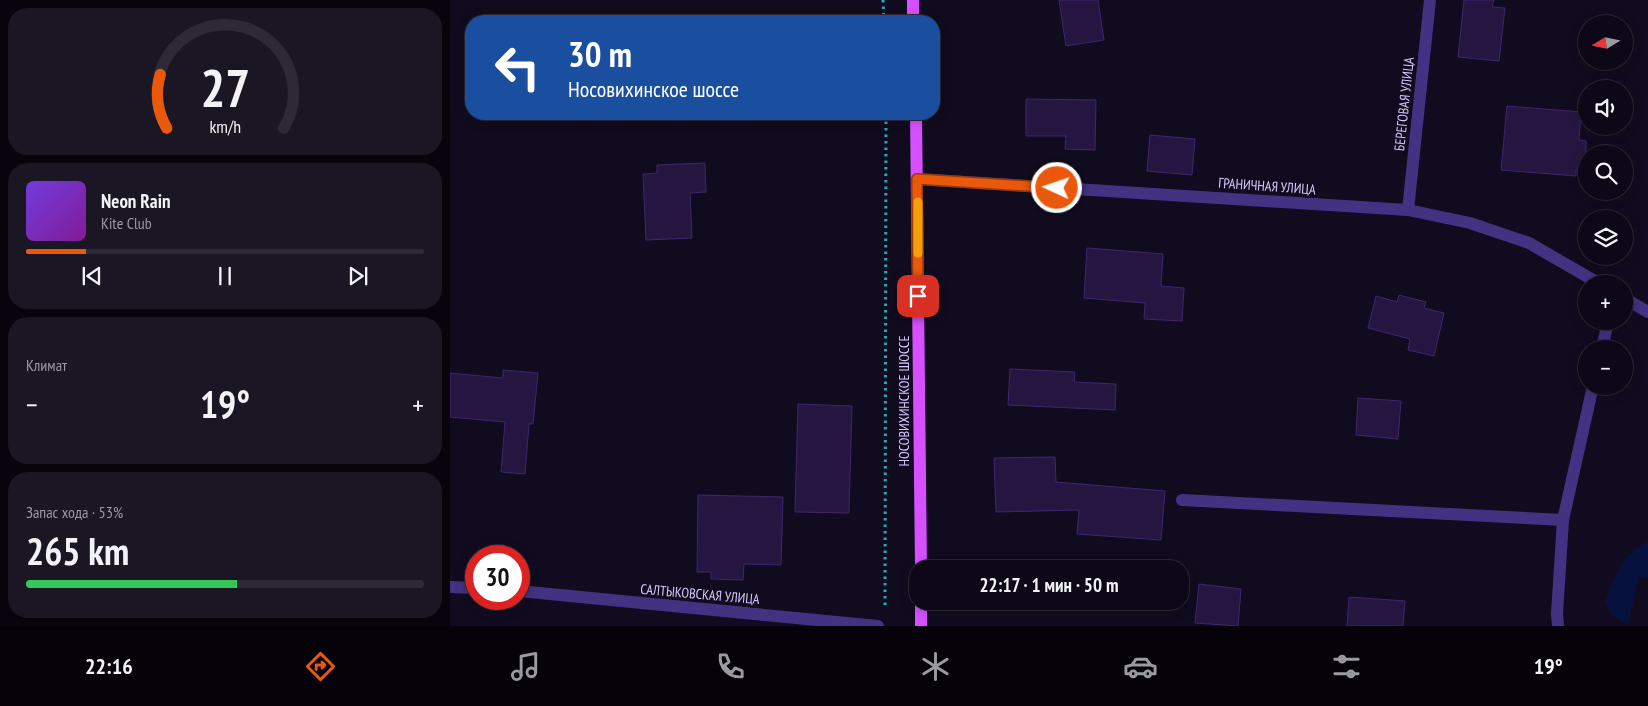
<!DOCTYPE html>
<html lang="ru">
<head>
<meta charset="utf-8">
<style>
	:root { --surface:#0d0817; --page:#1b1624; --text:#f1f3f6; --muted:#9a9aa1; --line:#2d2936; --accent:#ea580c }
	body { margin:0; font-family:"PT Sans Narrow",sans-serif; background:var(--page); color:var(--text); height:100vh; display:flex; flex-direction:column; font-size:19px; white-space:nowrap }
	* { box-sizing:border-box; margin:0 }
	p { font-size:16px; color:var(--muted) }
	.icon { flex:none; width:28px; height:28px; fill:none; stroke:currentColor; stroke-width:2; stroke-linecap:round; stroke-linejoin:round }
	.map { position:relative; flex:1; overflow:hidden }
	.side { display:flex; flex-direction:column; gap:8px; padding:8px; background:#07040d; width:450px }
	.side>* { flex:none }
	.top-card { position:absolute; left:15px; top:15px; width:475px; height:105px; border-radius:20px; box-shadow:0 2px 12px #0003,0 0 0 1px var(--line); background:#1a4fa0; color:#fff; overflow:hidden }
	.needle { width:32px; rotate:260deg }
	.controls { position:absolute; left:1128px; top:15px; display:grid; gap:10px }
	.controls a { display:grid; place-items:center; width:55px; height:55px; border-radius:50%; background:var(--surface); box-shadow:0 2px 12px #0003,0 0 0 1px var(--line); font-size:25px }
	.speed { position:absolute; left:15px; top:545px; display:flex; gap:10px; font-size:25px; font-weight:700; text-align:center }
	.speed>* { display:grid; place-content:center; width:65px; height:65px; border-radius:50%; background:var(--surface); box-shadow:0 2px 12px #0003,0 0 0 1px var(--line); line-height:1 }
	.speed .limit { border:8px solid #d22; background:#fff; color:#111 }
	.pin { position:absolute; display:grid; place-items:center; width:42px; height:42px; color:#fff; margin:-21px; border-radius:10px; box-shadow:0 2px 8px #0006 }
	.me { position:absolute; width:55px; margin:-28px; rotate:273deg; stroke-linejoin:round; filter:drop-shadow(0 0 4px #0008) }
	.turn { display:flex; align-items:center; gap:18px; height:105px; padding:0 20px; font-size:22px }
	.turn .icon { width:65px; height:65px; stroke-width:2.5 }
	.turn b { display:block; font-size:35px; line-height:42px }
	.big { font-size:38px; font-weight:600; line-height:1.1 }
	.side .card { flex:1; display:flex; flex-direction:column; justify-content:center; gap:8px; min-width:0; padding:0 18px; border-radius:20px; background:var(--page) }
	.side .dial { align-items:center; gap:0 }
	.dial svg { height:130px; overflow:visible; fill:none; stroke:var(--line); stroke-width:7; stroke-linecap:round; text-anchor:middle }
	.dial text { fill:var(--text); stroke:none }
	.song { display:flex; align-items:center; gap:15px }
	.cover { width:60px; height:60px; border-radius:8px; background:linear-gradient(135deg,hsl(260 70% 55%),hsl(290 70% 35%)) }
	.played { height:5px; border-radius:2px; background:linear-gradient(90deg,var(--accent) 15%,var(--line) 15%) }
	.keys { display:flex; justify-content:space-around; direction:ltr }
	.heat { display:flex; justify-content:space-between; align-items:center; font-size:28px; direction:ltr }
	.charge { height:8px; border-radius:4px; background:linear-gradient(90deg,#34c759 53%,var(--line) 0) }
	.trip { position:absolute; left:459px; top:560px; width:280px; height:50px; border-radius:20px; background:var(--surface); box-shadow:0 2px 12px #0003,0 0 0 1px var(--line); font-weight:600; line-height:50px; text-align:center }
	.dock { display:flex; height:80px; justify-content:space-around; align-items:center; background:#050309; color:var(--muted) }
	.dock .icon { width:35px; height:35px }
	.dock .current { color:var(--accent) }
	.dock b { font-size:22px; color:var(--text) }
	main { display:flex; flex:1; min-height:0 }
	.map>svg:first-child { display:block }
	.water { fill:#06123d }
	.building { fill:#251641; stroke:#3f266e }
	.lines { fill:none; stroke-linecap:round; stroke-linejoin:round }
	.path { stroke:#26aab6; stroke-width:3; stroke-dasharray:2.5 4; stroke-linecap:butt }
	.minor { stroke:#413381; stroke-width:12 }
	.major { stroke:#d750ff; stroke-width:12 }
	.route-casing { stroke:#983908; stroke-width:12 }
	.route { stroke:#ea580c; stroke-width:9 }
	.slow { stroke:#f59e0b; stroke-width:9 }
	.labels { text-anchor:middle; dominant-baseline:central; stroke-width:5; stroke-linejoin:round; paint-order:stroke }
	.street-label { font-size:14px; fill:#d7c9ff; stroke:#110b1f }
</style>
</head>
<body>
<main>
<section class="side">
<div class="card dial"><svg viewBox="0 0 100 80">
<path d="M14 69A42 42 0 1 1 86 69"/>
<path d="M14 69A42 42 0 0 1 10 36" stroke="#ea580c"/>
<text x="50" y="56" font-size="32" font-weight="700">27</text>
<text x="50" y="72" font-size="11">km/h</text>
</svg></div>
<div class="card">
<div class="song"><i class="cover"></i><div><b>Neon Rain</b><p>Kite Club</p></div></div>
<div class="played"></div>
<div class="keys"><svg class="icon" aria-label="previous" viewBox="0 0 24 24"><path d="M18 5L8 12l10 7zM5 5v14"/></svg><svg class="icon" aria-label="pause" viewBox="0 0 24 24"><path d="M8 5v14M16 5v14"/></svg><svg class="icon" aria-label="next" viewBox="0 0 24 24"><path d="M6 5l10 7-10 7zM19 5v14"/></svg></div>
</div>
<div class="card"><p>Климат</p>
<div class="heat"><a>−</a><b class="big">19°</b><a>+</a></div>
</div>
<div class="card"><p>Запас хода · 53%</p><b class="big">265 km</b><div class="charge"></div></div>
</section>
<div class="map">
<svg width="1198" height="626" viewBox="0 0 1198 626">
	<rect width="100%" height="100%" fill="#110b1f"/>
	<path class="water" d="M1198,541V578L1189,576L1178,625L1163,616L1155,603C1165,575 1171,557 1198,541Z"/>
	<g class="building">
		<polygon points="609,0 648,0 654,40 616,46"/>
		<polygon points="1014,0 1044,0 1042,7 1055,8 1049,61 1008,57"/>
		<polygon points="576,99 646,100 645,150 615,149 616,136 576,136"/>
		<polygon points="1057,106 1131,112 1129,140 1136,141 1136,171 1126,170 1126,176 1051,170"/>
		<polygon points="700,135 745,139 742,175 697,171"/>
		<polygon points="255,163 256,192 240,193 242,238 196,240 193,174 207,173 207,165"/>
		<polygon points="637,248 713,254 711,286 734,288 732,321 694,319 695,303 634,298"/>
		<polygon points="949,295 976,302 974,308 994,313 984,356 958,350 960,339 918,328 926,296 947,302"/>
		<polygon points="560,369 625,372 624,382 666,384 665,410 558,405"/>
		<polygon points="53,370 88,373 83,424 79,424 75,474 51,472 55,422 0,417 0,373 53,378"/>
		<polygon points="908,398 951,401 948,439 906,435"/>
		<polygon points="348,404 402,406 399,513 345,512"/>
		<polygon points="605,457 606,482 715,491 711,540 627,534 629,510 546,512 544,458"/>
		<polygon points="248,495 333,497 331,565 294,564 293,580 261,579 261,572 247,572"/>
		<polygon points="749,584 791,589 788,626 745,623"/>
		<polygon points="899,597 955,601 953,626 897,626"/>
	</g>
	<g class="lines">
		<g class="path">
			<polyline points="433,0 434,21"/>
			<polyline points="435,605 436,114"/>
		</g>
		<g class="minor">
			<polyline points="467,179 958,210 1020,223 1079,243 1150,284"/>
			<polyline points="958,210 980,0"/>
			<polyline points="1174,298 1198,312"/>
			<polyline points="1152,349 1158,321"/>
			<polyline points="732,500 1113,520 1143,386"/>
			<polyline points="0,587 26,588"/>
			<polyline points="69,591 428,626"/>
			<polyline points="1108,626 1107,614 1113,520"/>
		</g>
		<g class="major">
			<polyline points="463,0 463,21"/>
			<polyline points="466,114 471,569"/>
			<polyline points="471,601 471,626"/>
		</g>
	</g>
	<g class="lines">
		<defs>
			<polyline id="route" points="468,296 467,179 607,188"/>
		</defs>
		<use href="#route" class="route-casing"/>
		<use href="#route" class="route"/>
		<polyline class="slow" points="468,202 468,253"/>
	</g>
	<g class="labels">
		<g class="street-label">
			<text transform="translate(954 104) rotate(-84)">БЕРЕГОВАЯ УЛИЦА</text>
			<text transform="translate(817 186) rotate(4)">ГРАНИЧНАЯ УЛИЦА</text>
			<text transform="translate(454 401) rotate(-90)">НОСОВИХИНСКОЕ ШОССЕ</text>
			<text transform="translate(250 594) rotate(5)">САЛТЫКОВСКАЯ УЛИЦА</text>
		</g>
	</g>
</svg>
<div class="controls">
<a><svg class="needle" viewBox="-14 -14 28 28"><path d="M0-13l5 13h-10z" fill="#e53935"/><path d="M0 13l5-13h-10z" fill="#9a9aa1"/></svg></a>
<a><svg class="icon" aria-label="sound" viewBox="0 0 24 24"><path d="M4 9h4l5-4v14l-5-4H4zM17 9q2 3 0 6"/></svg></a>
<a><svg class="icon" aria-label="search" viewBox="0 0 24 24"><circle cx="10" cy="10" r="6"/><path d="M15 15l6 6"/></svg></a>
<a><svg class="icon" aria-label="layers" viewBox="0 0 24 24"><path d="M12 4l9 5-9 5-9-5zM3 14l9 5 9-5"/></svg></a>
<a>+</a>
<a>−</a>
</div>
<div class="speed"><div class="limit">30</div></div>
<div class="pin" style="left:468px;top:296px;background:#d93025"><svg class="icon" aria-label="arrive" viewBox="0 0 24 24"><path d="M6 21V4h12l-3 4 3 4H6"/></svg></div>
<svg class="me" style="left:607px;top:188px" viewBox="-20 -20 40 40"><circle r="17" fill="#ea580c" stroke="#fff" stroke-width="3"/><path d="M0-11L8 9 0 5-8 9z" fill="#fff"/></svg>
<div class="trip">22:17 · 1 мин · 50 m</div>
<div class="top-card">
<div class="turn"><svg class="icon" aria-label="left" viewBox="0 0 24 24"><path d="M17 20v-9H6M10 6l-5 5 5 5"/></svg><div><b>30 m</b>Носовихинское шоссе</div></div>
</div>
</div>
</main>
<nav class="dock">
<b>22:16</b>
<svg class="icon current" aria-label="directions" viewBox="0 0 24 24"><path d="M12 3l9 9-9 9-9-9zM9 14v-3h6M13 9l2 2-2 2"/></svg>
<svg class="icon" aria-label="music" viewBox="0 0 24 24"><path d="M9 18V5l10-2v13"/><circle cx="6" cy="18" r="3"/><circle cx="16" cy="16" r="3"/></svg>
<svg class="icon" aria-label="phone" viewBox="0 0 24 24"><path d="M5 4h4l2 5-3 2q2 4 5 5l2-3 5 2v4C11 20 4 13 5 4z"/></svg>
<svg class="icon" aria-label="climate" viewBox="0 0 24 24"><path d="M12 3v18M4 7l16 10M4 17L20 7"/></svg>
<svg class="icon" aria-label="car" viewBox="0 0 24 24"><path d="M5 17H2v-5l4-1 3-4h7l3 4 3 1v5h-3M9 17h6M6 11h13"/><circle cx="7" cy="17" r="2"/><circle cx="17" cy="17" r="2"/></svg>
<svg class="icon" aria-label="filters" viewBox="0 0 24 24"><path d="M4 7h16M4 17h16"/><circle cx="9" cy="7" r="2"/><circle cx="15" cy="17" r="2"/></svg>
<b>19°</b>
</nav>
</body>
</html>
